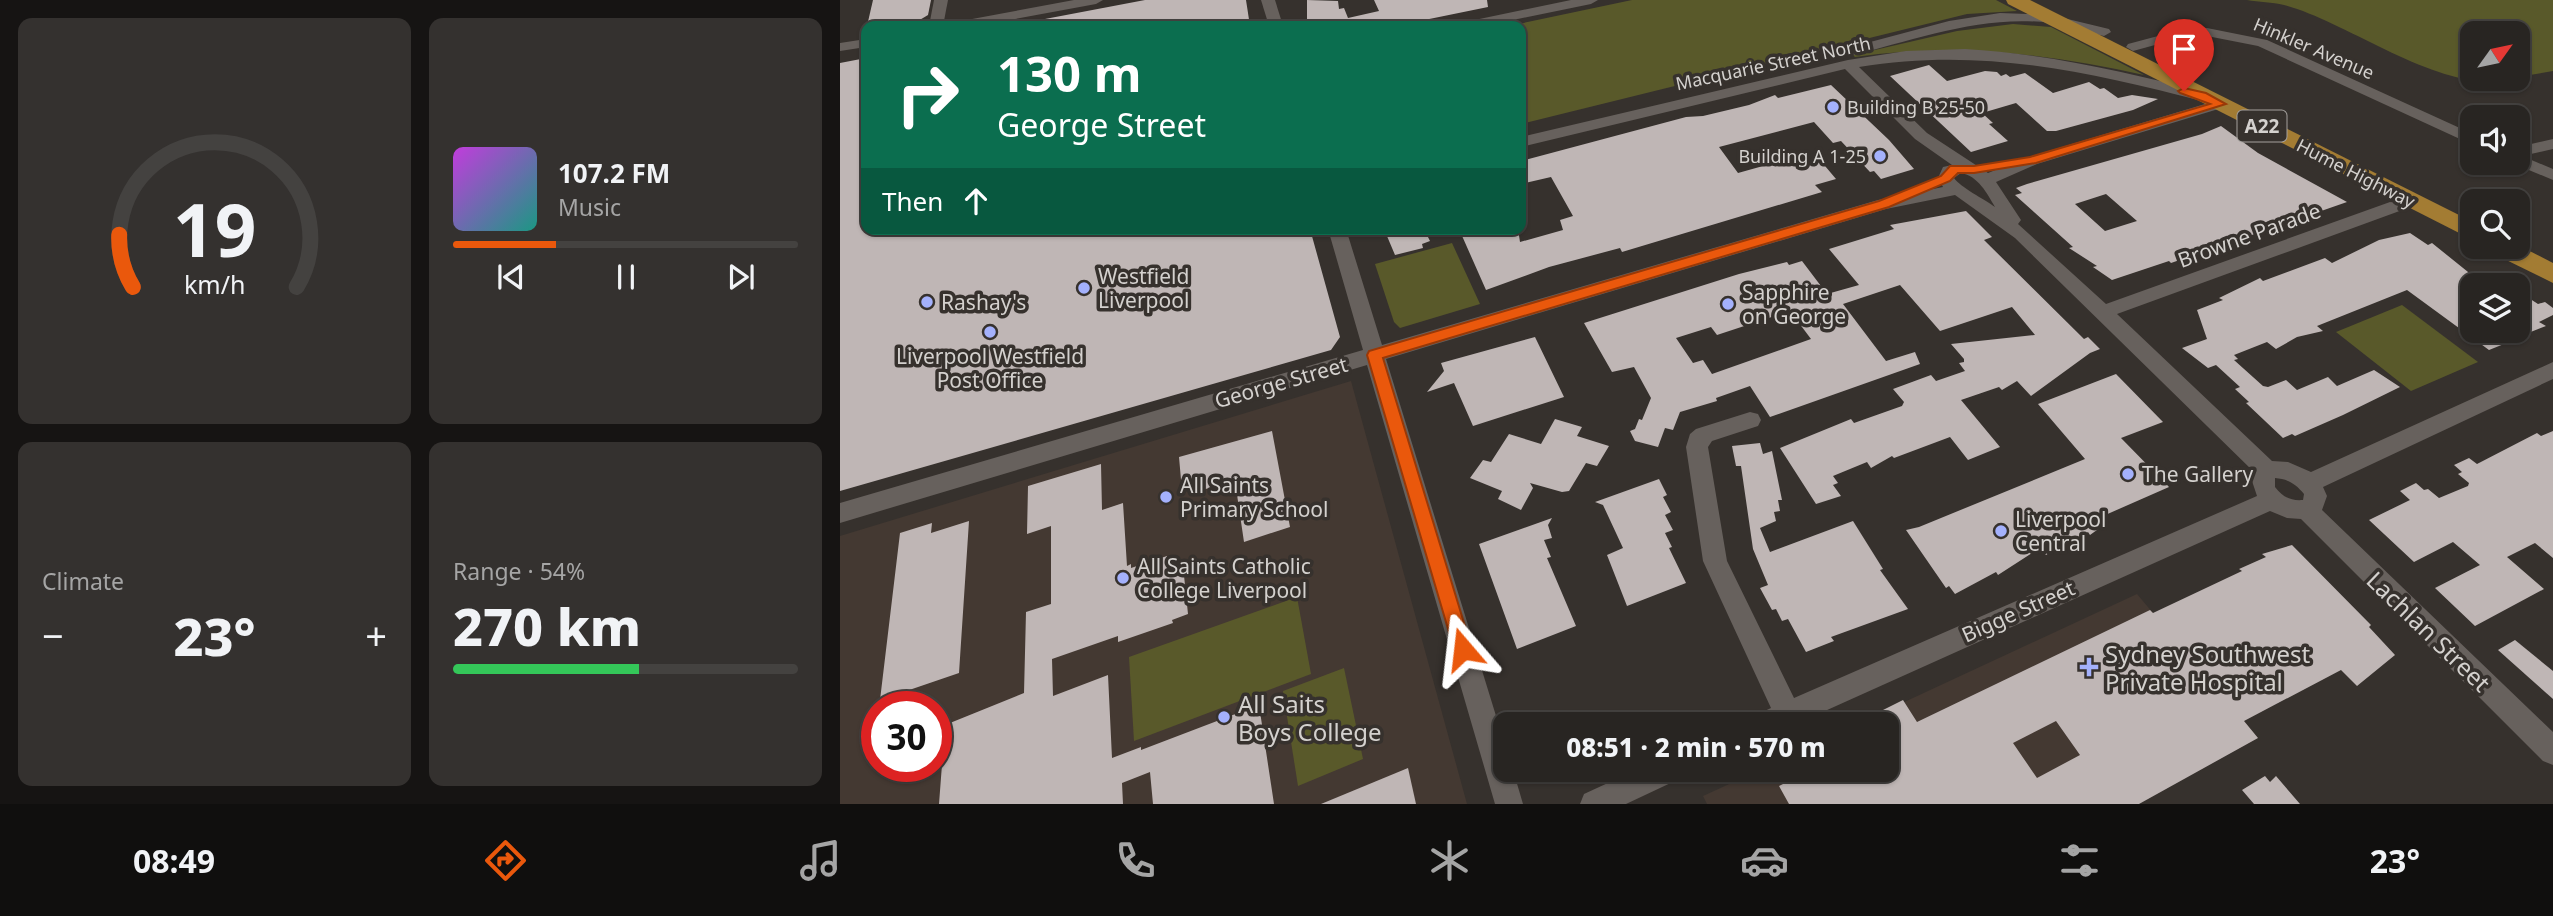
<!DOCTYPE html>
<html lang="en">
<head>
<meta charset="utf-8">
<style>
	:root { --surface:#282522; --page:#34312f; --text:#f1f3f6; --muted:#a5a5a5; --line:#444240; --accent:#ea580c }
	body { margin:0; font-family:"Noto Sans",sans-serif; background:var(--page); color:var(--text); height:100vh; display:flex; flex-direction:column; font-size:26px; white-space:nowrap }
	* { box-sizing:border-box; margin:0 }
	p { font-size:23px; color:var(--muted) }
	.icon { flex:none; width:38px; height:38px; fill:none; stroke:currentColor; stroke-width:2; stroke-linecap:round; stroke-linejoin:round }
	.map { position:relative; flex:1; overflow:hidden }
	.details { display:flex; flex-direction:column; gap:18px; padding:18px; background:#161413; width:840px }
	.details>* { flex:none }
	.banner { position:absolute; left:21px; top:21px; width:665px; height:214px; border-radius:14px; box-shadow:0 2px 5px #0004,0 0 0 2px var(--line); background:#0b6e4f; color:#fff; overflow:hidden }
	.needle { width:46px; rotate:57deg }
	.controls { position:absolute; left:1620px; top:21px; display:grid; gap:14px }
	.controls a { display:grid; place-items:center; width:70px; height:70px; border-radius:14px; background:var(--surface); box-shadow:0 2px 5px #0004,0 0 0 2px var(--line); font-size:35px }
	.speed { position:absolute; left:21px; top:691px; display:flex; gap:14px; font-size:35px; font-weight:700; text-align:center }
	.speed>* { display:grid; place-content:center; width:91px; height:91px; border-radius:50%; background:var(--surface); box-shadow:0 2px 5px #0004,0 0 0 2px var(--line); line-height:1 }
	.speed .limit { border:10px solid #d22; background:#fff; color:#111 }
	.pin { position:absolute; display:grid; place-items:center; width:60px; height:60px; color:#fff; margin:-72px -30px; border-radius:50% 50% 50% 0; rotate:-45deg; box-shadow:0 0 7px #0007 }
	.pin .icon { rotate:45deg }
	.me { position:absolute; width:77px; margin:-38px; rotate:343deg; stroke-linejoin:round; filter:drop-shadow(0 0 5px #0008) }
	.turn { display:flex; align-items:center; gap:24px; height:147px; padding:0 21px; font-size:32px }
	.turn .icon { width:91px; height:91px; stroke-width:2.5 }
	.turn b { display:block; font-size:49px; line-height:60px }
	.then { display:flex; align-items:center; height:66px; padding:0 21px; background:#0003; gap:14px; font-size:26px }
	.big { font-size:52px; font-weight:800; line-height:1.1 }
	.details .card { flex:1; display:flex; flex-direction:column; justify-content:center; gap:10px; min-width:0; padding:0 24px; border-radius:14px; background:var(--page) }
	.details .dial { align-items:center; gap:0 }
	.dial svg { height:182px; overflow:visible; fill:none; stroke:var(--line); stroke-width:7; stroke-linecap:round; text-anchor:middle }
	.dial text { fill:var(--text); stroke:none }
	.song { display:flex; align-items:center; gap:21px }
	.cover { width:84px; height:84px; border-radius:10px; background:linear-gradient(135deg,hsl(290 70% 55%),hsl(170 70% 35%)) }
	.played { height:7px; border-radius:4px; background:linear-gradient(90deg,var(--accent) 30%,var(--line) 30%) }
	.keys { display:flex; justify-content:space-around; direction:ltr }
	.heat { display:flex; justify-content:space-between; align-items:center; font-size:38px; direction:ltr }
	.charge { height:10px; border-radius:5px; background:linear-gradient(90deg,#34c759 54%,var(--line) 0) }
	.details .tiles { flex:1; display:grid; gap:18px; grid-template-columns:repeat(2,1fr) }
	.trip { position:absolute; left:653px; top:712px; width:406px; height:70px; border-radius:14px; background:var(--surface); box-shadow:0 2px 5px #0004,0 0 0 2px var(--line); font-weight:800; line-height:70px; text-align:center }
	.dock { display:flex; height:112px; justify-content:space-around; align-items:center; background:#100f0e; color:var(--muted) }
	.dock .icon { width:49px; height:49px }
	.dock .current { color:var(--accent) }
	.dock b { font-size:32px; color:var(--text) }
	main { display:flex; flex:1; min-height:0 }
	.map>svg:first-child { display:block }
	.built { fill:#443932; fill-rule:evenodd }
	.green { fill:#59592a }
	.building { fill:#bfb6b5; fill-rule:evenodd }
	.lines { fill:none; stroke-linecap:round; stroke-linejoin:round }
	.minor { fill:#67615d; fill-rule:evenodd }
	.highway { fill:#a37c33; fill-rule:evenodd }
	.route { fill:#ea580c; stroke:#983908; stroke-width:2 }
	.poi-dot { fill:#a4b1fc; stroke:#36312d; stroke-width:2.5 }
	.labels { text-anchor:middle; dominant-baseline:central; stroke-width:7; stroke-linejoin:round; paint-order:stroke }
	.far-street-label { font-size:18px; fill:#d4d1ce; stroke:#36312d }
	.far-poi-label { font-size:18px; fill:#d4d1ce; stroke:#36312d; text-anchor:start }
	.shield { fill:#36312d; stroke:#a5a19e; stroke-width:2 }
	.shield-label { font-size:19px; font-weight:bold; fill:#d4d1ce }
	.street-label { font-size:21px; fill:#d4d1ce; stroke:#36312d }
	.poi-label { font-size:21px; fill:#d4d1ce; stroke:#36312d; text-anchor:start }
	.near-street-label { font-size:24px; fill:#d4d1ce; stroke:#36312d }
	.near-poi-label { font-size:24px; fill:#d4d1ce; stroke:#36312d; text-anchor:start }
</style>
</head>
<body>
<main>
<section class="details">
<div class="tiles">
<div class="card dial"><svg viewBox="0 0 100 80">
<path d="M14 69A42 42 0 1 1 86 69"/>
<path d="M14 69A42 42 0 0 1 8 46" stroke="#ea580c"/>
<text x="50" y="56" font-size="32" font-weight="700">19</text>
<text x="50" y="72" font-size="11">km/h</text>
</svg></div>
<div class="card">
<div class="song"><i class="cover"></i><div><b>107.2 FM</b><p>Music</p></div></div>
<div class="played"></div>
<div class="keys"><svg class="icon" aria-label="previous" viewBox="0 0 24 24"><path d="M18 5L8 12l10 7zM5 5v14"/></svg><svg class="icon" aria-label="pause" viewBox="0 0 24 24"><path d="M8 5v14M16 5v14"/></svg><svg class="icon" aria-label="next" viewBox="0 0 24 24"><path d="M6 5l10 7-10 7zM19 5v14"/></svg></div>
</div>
<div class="card"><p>Climate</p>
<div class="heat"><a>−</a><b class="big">23°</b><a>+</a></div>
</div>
<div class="card"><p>Range · 54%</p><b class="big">270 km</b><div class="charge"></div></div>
</div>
</section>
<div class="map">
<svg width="1713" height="804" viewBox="0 0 1713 804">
	<rect width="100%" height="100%" fill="#36312d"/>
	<g class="built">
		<path d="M511,381L627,804H0V536ZM37,707H96V766H37Z"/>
		<polygon points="1297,594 1418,738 1295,804 867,804 863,796 920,770 1046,770 1046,724 1017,724"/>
	</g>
	<g class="green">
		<polygon points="792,0 1156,0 1177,11 1127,14 681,124 681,26 669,26"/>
		<path d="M1407,0H1713V71L1678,77V33H1633V79H1670C1603,96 1509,22 1444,5C1432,2 1419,2 1407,0Z"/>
		<path d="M1173,24L1211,27L1304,75C1208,53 1113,43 1015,57L1013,55L1117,31Z"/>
		<polygon points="612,243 640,304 560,328 554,322 535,264"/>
		<polygon points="1562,305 1638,362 1571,391 1496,332"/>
		<polygon points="457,597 471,674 294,741 289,657"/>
		<polygon points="504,668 523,759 458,786 443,691"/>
	</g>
	<g class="building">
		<polygon points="33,0 91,0 88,15 78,21 49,26 27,26"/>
		<polygon points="305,0 406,0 410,26 205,26 205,19"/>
		<polygon points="467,0 498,1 499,9 504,8 508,18 539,11 534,0 647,0 648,7 555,26 467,26"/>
		<polygon points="26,58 26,229 361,229 363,235 386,229 470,229 500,337 491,350 0,491 0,63"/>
		<polygon points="1089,65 1107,81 1145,71 1157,72 1161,76 1166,74 1170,77 1185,73 1213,93 1249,82 1260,89 1264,88 1278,98 1292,95 1318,99 1293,110 1216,131 1207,131 1176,103 1142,113 1153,123 1149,124 1168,141 1131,152 1050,76"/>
		<polygon points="991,85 1049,140 1074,169 1041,179 1034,171 1030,172 1001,141 993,143 974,122 879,147 898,173 952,158 959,166 980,160 996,179 975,185 982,192 782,252 780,248 709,267 646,290 619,229 678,229 680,242 723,230 720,220 733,216 711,177 681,184 681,161 846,117 863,116 909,105 935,95 938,98"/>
		<path d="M1381,126L1418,153L1507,202L1331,263L1329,261L1272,280L1253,267L1257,266L1229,248L1233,247L1175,195L1182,193L1176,188L1187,184L1362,134ZM1266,194L1297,221L1265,231L1235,204Z"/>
		<path d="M1126,211L1152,237L1144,240L1244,339L1248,337L1260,349L1250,353L1191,396L1177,381L1162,390L1159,387L1121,400L1160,447L1128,460L1110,437L1054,458L1052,456L1031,468L1027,462L993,476L998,483L993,485L1001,496L976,504L940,448L1011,419L1014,423L1062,406L1064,402L1053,389L1091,375L1096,381L1125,371L1119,363L1124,362V359L1111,344L1195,335L1172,307L1100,331L1060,285L1003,304L1046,361L1075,352L1080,364L930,417L910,386L876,398L877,401L840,412L833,430L825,428L818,447L795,441L790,431L795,429L799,419L802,420L811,398L794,367L772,372L744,323L899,274L947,262L949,265L962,261L987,294L1019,285L989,249L1054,229L1050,225ZM950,311L971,339L872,374L863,360L853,363L836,338L871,327L877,335Z"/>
		<polygon points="544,229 584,229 590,241 582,244 583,248 555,255"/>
		<polygon points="1570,233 1588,245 1592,243 1633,276 1633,331 1662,331 1674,340 1649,350 1567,290 1477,326 1483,331 1457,337 1436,349 1427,342 1394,355 1398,359 1394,360 1423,386 1428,387 1446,380 1457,390 1488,377 1497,386 1534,370 1560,387 1503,415 1455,436 1452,434 1443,438 1406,403 1409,402 1395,389 1400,387 1376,365 1368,368 1342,348 1367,339 1357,310 1383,300 1379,298 1420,278 1423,281 1485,258 1492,263 1539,240"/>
		<polygon points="1678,291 1698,304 1705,302 1713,308 1713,315 1699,322 1706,326 1678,337"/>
		<polygon points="695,337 724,397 633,426 614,383 587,392 604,371 601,363"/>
		<polygon points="1276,374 1323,422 1281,438 1329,487 1263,516 1268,522 1250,535 1248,532 1228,545 1226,542 1206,555 1200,548 1158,575 1156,572 1115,594 1109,586 1106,588 1066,530 1079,527 1245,459 1198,404"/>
		<polygon points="715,419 742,427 737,436 769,446 757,466 746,463 729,491 722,492 690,483 693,488 681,510 658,499 662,491 630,478 643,460 651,462 669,434 701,444"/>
		<polygon points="432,431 450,527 404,542 395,481 362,490 361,485 342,491 339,457"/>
		<polygon points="1713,431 1713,558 1695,543 1667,557 1704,589 1635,626 1595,588 1640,565 1613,542 1574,562 1529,520 1570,500 1560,491 1576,483 1584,490 1588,489 1599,498 1628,486 1629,483 1618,474 1622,472 1614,465 1629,458 1637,464 1697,433 1701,436"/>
		<polygon points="920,443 923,454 932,451 942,500 938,500 940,511 934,512 936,521 920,528 930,552 1013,521 1043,569 1040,570 1068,609 991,637 994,641 966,652 948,619 942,621 936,609 932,610 920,588 928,585 913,549 901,466 896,466 892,446"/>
		<polygon points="261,464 262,510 283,503 287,566 291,564 291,568 327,556 328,572 343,566 348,614 332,620 333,623 278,642 278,636 212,659 213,696 268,675 272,758 301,747 301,750 419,705 434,804 313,804 310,772 282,783 283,804 99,804 105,725 184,693 186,612 211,604 211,526 187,534 188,486"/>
		<polygon points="819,479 827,495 823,497 831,512 825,515 833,530 825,533 832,547 829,548 846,583 787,606 767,555 783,548 763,505 755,502"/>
		<polygon points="712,518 708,525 712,538 704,540 711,557 707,558 736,626 677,649 639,544"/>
		<polygon points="129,521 119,673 40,700 60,533 92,523 91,533"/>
		<path d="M1452,545L1531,625L1529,627L1555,655L1517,686L1501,670L1404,721L1418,738L1299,804H949L939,786L959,776L962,780L982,770H1046V717L1043,710L1063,700L1077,722L1310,610L1313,613L1402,571L1399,569L1426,557L1422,554ZM1216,721L1240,755L1197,778L1173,743Z"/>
		<polygon points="1675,640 1713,671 1713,699 1658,650"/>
		<polygon points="568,768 576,804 481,804"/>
		<polygon points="1425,776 1430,782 1436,776 1460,804 1414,804 1402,790"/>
	</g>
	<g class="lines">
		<g class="minor">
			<polygon points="94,0 108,0 103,26 89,26"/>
			<polygon points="234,0 263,0 256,4 137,26 109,26 116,22"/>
			<polygon points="421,0 435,0 443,26 429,26"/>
			<polygon points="731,0 758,0 751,4 644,26 618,26 625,22"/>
			<path d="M1160,13L1211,15L1269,29L1271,32L1264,36C1247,32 1229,26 1211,23C1142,14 1075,40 1009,56L1002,52L1004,49L1109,21Z"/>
			<polygon points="1348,28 1367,28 1427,40 1633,134 1633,145 1418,46 1367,36 1348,36 1293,51 1286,47 1288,44"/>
			<polygon points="26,39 26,47 0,51 0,43"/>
			<path d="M1125,49C1208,54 1287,72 1367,93L1370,96L1362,101C1245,71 1140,47 1019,67L1087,133L1148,173L1185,158L1375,101L1380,99L1388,104L1385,107L1197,164L1156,182L1181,220L1178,224L1266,304L1564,197H1576L1579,201L1576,205L1277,314L1432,461L1448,462L1471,472L1713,362V379L1483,487L1487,496L1482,510L1713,732V765L1703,761L1461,519L1447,518L1430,511L956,724H913L916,715L931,708L863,561L846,447L850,434L856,429L910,412L918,414L921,420L918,426L872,441L868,447L887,561L954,698L1417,496L1411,478L1414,472L1175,238L1115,195L1046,209L546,359L665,745V770H673L683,804H655L527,365L0,523V503L523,350L488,229H506L542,345L1038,200L1103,187L1098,178L1103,167L1112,165L1075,139L1005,69L681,147V137L1008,60L1066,51ZM1121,173C1138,176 1147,193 1155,207C1144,199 1120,187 1114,178ZM1435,478C1448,479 1456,484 1464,494L1463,500C1450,501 1443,497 1435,487Z"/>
			<polygon points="1713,139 1713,149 1682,156 1713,169 1713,180 1672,163 1678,163 1678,147"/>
			<polygon points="796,770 841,770 837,780 786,804 740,804 744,794"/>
		</g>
		<g class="highway">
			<polygon points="1166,0 1190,0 1633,222 1633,240 1168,4"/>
			<polygon points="1678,245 1713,263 1713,283 1652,253 1648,247"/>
		</g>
	</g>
	<polygon class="route" points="1344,88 1366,93 1386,104 1196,163 1134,173 1118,173 1110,181 1049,207 543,358 632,649 630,656 623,658 616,656 527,355 529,351 1039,201 1101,176 1110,166 1134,166 1190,157 1370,104 1340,93 1338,91"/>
	<g class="poi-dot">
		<circle cx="993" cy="107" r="7"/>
		<circle cx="1040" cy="156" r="7"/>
		<circle cx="244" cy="288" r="7"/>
		<circle cx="87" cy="302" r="7"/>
		<circle cx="888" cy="304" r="7"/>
		<circle cx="150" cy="332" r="7"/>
		<circle cx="1288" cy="474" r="7"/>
		<circle cx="326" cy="497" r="7"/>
		<circle cx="1161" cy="531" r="7"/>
		<circle cx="283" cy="578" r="7"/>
		<path d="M1245.5 656.5h7v7h7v7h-7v7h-7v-7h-7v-7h7z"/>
		<circle cx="384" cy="717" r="7"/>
	</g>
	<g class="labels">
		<g class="far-street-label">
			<text transform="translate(1474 48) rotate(23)">Hinkler Avenue</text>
			<text transform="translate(933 63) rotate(-12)">Macquarie Street North</text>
			<text transform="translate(1516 173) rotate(27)">Hume Highway</text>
		</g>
		<g class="far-poi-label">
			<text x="1007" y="107">Building B 25-50</text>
			<text x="1026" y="156" text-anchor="end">Building A 1-25</text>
		</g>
		<rect class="shield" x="1397.5" y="110.5" width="49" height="31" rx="5"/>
		<g class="shield-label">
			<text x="1422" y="126">A22</text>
		</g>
		<g class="street-label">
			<text transform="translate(1409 235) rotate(-20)">Browne Parade</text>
			<text transform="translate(441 382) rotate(-16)">George Street</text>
			<text transform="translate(1178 611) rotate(-24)">Bigge Street</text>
		</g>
		<g class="poi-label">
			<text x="258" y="276">Westfield<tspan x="258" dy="24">Liverpool</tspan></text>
			<text x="902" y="292">Sapphire<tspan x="902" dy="24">on George</tspan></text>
			<text x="101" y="302">Rashay's</text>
			<text x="150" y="356" text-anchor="middle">Liverpool Westfield<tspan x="150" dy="24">Post Office</tspan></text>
			<text x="1302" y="474">The Gallery</text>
			<text x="340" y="485">All Saints<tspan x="340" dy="24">Primary School</tspan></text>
			<text x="1175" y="519">Liverpool<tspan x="1175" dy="24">Central</tspan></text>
			<text x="297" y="566">All Saints Catholic<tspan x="297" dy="24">College Liverpool</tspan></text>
		</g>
		<g class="near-street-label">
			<text transform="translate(1589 631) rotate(44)">Lachlan Street</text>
		</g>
		<g class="near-poi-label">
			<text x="1265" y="653">Sydney Southwest<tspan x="1265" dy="28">Private Hospital</tspan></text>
			<text x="398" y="703">All Saits<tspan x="398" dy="28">Boys College</tspan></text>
		</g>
	</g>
</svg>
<div class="controls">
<a><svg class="needle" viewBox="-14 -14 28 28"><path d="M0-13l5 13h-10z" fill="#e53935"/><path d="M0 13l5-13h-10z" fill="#a5a5a5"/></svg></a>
<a><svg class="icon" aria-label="sound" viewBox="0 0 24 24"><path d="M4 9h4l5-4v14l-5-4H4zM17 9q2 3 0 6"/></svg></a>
<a><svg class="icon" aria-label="search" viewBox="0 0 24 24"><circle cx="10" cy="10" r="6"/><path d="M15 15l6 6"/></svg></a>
<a><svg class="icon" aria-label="layers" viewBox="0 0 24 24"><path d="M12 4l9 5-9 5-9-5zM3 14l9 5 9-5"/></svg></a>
</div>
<div class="speed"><div class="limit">30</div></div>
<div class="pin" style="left:1344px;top:91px;background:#d93025"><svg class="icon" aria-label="arrive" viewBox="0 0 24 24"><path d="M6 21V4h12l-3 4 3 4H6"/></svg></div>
<svg class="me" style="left:623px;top:649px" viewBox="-20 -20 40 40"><path d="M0-17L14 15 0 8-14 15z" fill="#ea580c" stroke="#fff" stroke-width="4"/></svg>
<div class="trip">08:51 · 2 min · 570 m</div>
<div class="banner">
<div class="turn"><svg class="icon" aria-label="right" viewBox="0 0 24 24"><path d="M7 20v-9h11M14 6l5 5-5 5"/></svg><div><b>130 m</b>George Street</div></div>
<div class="then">Then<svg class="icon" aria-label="ahead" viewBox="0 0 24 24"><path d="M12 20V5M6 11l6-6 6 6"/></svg></div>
</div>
</div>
</main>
<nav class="dock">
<b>08:49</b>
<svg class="icon current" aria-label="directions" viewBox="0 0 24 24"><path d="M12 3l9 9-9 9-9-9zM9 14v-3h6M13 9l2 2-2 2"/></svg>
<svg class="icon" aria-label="music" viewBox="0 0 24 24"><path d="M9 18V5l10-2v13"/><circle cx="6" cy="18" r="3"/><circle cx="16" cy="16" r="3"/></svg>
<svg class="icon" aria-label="phone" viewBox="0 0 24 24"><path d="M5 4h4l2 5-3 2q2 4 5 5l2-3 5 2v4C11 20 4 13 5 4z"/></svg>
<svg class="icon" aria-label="climate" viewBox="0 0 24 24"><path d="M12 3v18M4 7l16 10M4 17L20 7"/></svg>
<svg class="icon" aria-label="car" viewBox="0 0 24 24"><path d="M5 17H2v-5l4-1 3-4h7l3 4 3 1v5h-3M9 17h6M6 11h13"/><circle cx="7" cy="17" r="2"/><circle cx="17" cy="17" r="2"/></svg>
<svg class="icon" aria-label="filters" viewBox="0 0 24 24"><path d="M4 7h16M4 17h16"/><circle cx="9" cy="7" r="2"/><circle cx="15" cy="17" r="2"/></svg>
<b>23°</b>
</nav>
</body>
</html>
